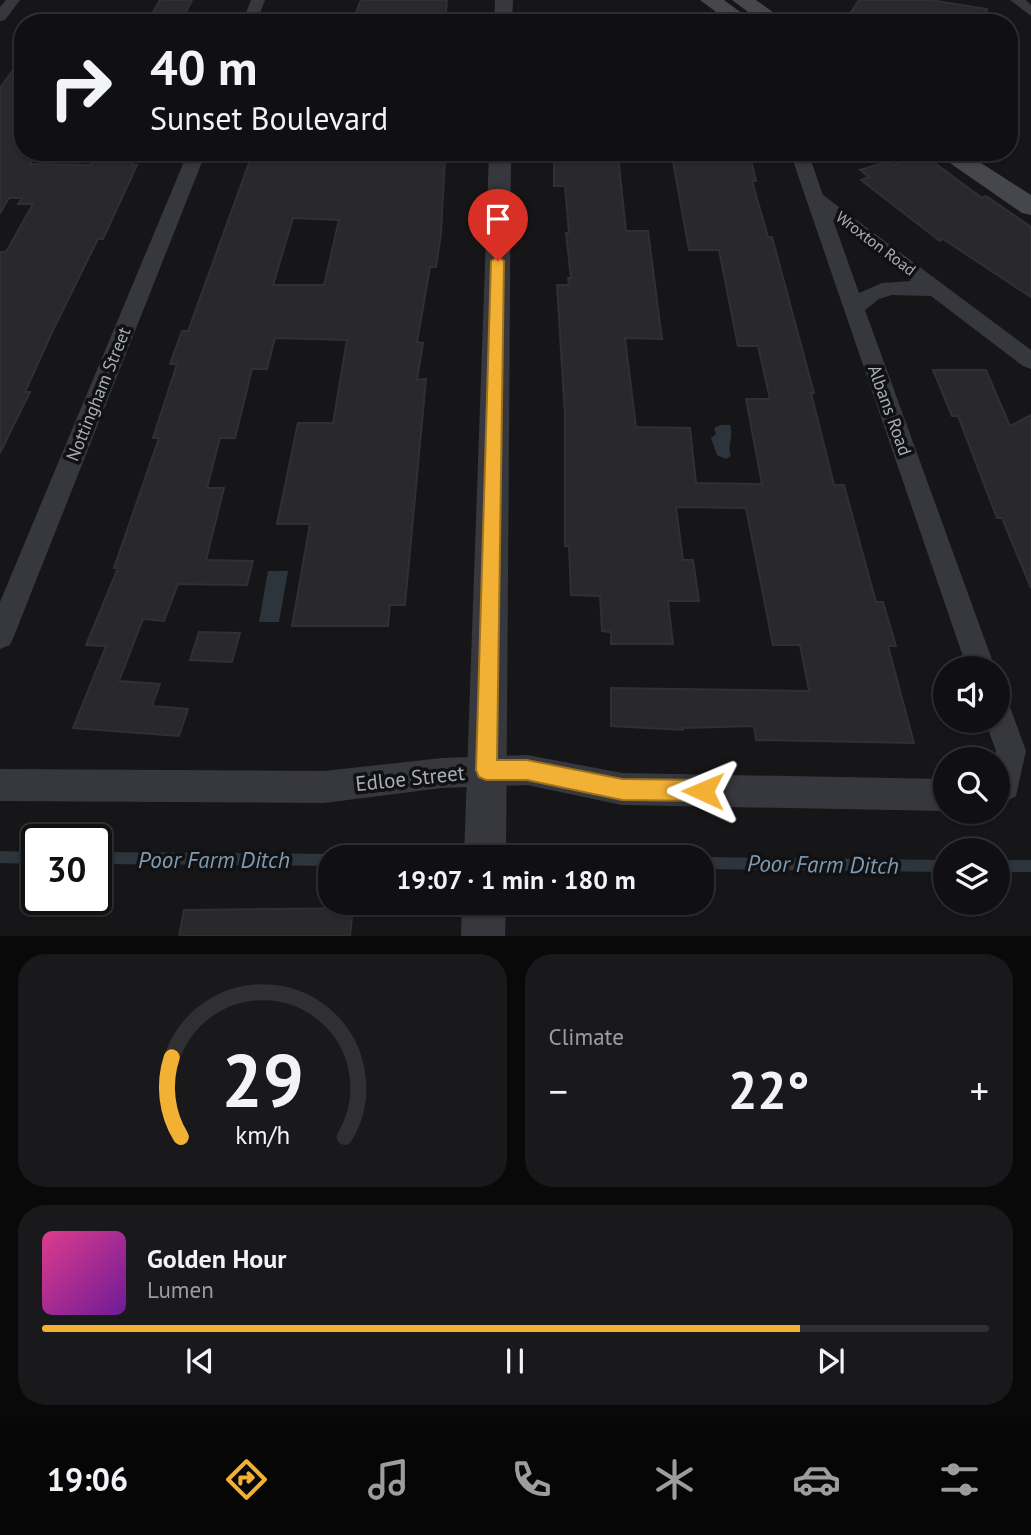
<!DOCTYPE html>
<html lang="en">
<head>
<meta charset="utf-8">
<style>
	:root { --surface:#101012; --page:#19191b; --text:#f1f3f6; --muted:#9c9d9f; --line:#303032; --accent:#f2b134 }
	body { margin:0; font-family:"PT Sans",sans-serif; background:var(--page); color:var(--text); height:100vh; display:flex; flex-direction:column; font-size:26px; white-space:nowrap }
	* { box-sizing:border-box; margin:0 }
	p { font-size:23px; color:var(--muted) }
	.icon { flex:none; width:38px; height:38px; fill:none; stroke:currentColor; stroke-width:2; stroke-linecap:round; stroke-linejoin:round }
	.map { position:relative; height:936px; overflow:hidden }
	.details { display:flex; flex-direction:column; gap:18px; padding:18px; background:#09090a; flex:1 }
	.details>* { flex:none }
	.hud { position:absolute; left:14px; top:14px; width:1004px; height:147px; border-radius:28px; box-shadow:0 2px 5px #0004,0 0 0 2px var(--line); background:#101012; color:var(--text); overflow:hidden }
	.buttons { position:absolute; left:933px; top:656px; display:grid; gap:14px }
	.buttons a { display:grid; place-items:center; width:77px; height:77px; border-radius:50%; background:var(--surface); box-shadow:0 2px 5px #0004,0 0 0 2px var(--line); font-size:35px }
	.speed { position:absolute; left:21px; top:824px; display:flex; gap:14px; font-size:35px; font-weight:700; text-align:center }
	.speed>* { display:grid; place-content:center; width:91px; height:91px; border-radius:50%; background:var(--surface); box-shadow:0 2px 5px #0004,0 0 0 2px var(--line); line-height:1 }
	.speed .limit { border:4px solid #111; border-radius:10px; background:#fff; color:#111 }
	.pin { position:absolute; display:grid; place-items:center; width:60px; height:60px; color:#fff; margin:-72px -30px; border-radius:50% 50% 50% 0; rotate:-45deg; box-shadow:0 0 7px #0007 }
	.pin .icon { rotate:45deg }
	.me { position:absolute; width:77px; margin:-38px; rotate:271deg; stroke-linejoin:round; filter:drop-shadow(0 0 5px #0008) }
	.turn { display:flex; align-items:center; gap:24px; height:147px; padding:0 21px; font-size:32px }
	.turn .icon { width:91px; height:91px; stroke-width:2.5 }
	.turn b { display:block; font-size:49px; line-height:60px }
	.big { font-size:52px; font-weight:800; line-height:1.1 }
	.details .widget { flex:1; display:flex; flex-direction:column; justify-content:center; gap:10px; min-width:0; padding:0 24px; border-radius:28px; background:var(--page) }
	.details .dial { align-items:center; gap:0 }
	.dial svg { height:182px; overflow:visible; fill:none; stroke:var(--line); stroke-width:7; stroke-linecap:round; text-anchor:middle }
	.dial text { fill:var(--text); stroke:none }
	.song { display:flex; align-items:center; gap:21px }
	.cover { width:84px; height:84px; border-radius:10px; background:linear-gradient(135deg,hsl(330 70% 55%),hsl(280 70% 35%)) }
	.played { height:7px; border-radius:4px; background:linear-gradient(90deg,var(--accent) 80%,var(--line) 80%) }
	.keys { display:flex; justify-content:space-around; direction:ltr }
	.heat { display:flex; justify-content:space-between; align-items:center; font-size:38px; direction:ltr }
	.details .tiles { flex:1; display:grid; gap:18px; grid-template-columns:1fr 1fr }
	.widget:last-child { grid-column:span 2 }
	.trip { position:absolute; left:318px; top:845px; width:396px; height:70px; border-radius:28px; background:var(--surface); box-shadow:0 2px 5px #0004,0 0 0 2px var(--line); font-weight:800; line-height:70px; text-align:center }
	.menu { display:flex; height:112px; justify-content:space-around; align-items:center; background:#060607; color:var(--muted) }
	.menu .icon { width:49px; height:49px }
	.menu .on { color:var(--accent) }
	.menu b { font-size:32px; color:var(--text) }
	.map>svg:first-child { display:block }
	.water { fill:#2c353c }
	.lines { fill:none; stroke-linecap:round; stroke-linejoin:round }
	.stream { fill:#2c353c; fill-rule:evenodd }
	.building { fill:#29292c; stroke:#303034; stroke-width:2; fill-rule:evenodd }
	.minor { fill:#37383d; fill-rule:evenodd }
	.tertiary { fill:#37383d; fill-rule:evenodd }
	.secondary { fill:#45474d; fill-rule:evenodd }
	.route { fill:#f2b134; stroke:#9d7322; stroke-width:2 }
	.labels { text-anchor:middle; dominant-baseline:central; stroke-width:7; stroke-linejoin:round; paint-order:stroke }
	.far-street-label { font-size:16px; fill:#a8adb8; stroke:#111113 }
	.street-label { font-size:18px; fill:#a8adb8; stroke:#111113 }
	.near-street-label { font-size:21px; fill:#a8adb8; stroke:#111113 }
	.near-water-label { font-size:23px; font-style:italic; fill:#7f9bb3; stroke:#111113 }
</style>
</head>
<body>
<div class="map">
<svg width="1031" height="937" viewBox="0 0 1031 937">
	<rect width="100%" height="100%" fill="#161618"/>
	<g class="water">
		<path d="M720,425H730C734,436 727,446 731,456L726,459L717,455L711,438L716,434L714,428Z"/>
		<polygon points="268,571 288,571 279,622 259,622"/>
	</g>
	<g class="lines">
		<g class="stream">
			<polygon points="0,851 37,852 37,864 0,863"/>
			<polygon points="96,852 331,854 336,858 331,858 331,866 96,864"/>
			<polygon points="702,857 945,860 945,872 702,869"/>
			<rect x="998" y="860" width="33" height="12"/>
		</g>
	</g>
	<g class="building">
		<polygon points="160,0 192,0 181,23 147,23"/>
		<polygon points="361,0 447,0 445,23 352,23"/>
		<polygon points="859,0 930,0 987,9 986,23 844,23"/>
		<polygon points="23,56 23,152 37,152 30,164 91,165 97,152 138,152 132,165 137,165 103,239 98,239 53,330 25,392 30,392 0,453 0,252 6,252 33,204 18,204 22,198 9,198 0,213 0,88"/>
		<path d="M253,152H431L430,157H445L441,233L436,267H430L417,342L423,343L417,380L426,379L405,605H390L388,626H292L310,524H277L298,423H333L347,340L275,338L267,369H252L235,438H220L207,488H224L206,560L253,561L247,585L178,584L164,621L143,619L119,681L160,684L152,706L188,709L179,736L73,728L106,646L86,645L118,568H114L159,438H153L177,364H170L182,331H188ZM293,218L339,220L324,285H273Z"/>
		<polygon points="564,155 618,155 626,231 648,231 662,339 625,338 636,427 690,428 696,483 762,484 746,399 770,399 758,346 738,346 719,250 689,250 672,156 750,156 756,181 752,181 768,237 772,237 814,393 811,393 834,485 844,485 876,602 883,602 896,646 888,646 914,743 756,740 754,726 683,728 683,730 611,726 611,688 809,691 800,645 773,645 746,508 676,507 683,560 693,560 699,601 668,601 673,644 611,644 611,632 602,631 600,596 571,595 569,546 565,546 565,416 557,285 569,285 568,278 571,278 566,233 569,233 565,186 554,186 554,162 565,162"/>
		<polygon points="924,155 982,198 986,196 1031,227 1031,297 943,239 940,241 861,180 869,177 860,170 889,161 894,165"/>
		<polygon points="933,370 986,370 1010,426 1031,415 1031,588 1002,518 997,518 958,416 952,416"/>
		<polygon points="199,632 240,633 232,662 190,660"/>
		<polygon points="353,908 350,936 179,936 184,910"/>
	</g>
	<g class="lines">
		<g class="minor">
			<polygon points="6,0 20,0 5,20 0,21 0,7"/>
			<polygon points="251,0 265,0 256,23 242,23"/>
			<polygon points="1010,0 1026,0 1031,5 1031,16"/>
			<polygon points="188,152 206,152 14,636 10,645 0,649 0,602"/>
			<path d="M790,152H808L823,195L1031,350V369L1023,366L931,296L892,295L879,299L865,310L995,668H967ZM833,220L911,281L882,283L859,293Z"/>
			<polygon points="998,700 1009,704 1026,751 1016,796 998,806 998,760 994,760 996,751 985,721 998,721"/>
			<polygon points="527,755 622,773 945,779 945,811 622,805 527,785 442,788 324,803 0,801 0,769 324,771 442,758"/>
		</g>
		<g class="tertiary">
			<polygon points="495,0 513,0 512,23 494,23"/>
			<polygon points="489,152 511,152 506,858 464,858"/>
			<polygon points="462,903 506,903 505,937 461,937"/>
		</g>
		<g class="secondary">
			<polygon points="700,0 724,0 755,23 731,23"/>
			<polygon points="732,0 756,0 788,23 763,23"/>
			<polygon points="934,152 964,152 1031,195 1031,215 1022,213"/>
		</g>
	</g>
	<polygon class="route" points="498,257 504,261 497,760 527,760 622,779 703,780 710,783 713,791 710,798 703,801 622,800 527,780 486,780 479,777 476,770 491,261"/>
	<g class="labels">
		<g class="far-street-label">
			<text transform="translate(876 243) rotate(37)">Wroxton Road</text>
		</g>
		<g class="street-label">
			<text transform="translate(98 394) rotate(-68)">Nottingham Street</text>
			<text transform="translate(890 410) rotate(70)">Albans Road</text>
		</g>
		<g class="near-street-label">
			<text transform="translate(410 778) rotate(-6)">Edloe Street</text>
		</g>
		<g class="near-water-label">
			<text x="214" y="859">Poor Farm Ditch</text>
			<text transform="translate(823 864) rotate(1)">Poor Farm Ditch</text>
		</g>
	</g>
</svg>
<div class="buttons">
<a><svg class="icon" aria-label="sound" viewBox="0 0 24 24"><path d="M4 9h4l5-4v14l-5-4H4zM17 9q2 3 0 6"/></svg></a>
<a><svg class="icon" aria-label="search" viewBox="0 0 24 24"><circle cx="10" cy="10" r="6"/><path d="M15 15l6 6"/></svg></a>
<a><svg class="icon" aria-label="layers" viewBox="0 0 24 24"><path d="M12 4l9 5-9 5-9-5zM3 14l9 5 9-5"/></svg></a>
</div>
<div class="speed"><div class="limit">30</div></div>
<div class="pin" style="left:498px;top:261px;background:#d93025"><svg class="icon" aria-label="arrive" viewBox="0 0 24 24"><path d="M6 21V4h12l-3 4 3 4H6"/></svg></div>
<svg class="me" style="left:703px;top:791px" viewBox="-20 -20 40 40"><path d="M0-17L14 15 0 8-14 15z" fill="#f2b134" stroke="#fff" stroke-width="4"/></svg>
<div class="trip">19:07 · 1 min · 180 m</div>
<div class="hud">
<div class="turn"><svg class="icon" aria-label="right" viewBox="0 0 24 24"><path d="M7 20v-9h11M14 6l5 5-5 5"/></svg><div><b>40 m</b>Sunset Boulevard</div></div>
</div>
</div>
<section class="details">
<div class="tiles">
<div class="widget dial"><svg viewBox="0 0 100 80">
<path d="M14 69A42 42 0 1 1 86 69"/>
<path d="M14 69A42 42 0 0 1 10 34" stroke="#f2b134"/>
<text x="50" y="56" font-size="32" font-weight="700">29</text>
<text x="50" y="72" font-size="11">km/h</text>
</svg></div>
<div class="widget"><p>Climate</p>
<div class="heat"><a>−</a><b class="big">22°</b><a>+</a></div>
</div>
<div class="widget">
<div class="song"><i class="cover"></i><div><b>Golden Hour</b><p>Lumen</p></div></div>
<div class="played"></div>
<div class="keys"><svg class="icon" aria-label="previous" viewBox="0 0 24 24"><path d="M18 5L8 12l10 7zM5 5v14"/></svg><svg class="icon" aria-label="pause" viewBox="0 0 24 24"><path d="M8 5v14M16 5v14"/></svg><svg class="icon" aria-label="next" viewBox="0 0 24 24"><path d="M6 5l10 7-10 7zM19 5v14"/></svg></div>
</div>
</div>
</section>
<nav class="menu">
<b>19:06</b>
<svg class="icon on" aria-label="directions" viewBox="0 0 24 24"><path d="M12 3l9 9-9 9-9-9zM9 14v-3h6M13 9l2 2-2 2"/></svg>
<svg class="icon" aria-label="music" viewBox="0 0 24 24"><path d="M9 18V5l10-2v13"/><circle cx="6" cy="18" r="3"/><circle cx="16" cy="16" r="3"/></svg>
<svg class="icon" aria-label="phone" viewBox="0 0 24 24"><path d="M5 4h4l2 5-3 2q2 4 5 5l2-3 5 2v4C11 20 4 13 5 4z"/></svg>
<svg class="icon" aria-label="climate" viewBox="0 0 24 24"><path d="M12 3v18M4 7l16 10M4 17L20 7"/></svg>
<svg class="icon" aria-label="car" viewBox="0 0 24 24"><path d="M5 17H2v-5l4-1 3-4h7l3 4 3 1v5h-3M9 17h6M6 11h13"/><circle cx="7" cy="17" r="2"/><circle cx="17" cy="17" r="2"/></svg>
<svg class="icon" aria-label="filters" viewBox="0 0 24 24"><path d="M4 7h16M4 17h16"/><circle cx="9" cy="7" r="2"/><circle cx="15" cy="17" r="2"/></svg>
</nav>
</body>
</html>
